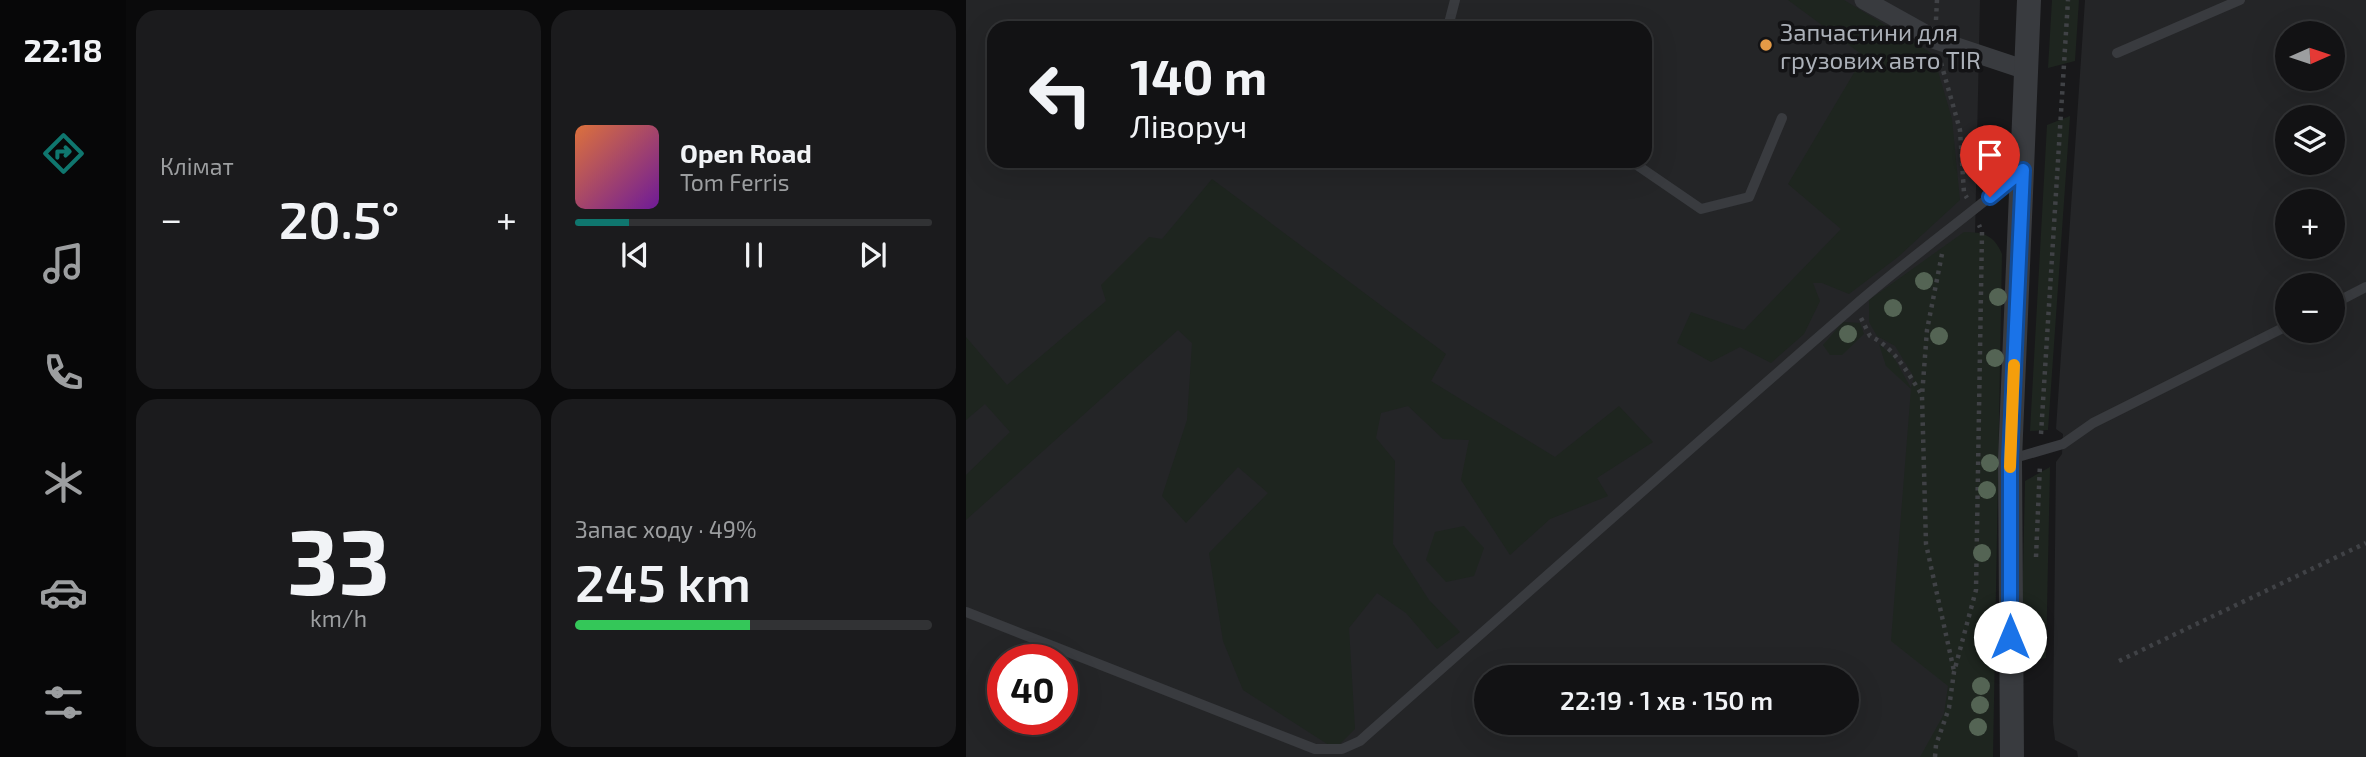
<!DOCTYPE html>
<html lang="uk">
<head>
<meta charset="utf-8">
<style>
	:root { --surface:#121214; --page:#1b1b1d; --text:#f1f3f6; --muted:#9c9ea0; --line:#313234; --accent:#0f766e }
	body { margin:0; font-family:"Exo 2",sans-serif; background:var(--page); color:var(--text); height:100vh; display:flex; flex-direction:column; font-size:26px; white-space:nowrap }
	* { box-sizing:border-box; margin:0 }
	p { font-size:23px; color:var(--muted) }
	.icon { flex:none; width:38px; height:38px; fill:none; stroke:currentColor; stroke-width:2; stroke-linecap:round; stroke-linejoin:round }
	.map { position:relative; flex:1; overflow:hidden }
	.details { display:flex; flex-direction:column; gap:10px; padding:10px; background:#0a0a0b; width:840px }
	.details>* { flex:none }
	.guide { position:absolute; left:21px; top:21px; width:665px; height:147px; border-radius:21px; box-shadow:0 7px 28px #0002,0 0 0 2px var(--line); background:#121214; color:var(--text); overflow:hidden }
	.needle { width:46px; rotate:87deg }
	.fabs { position:absolute; left:1309px; top:21px; display:grid; gap:14px }
	.fabs a { display:grid; place-items:center; width:70px; height:70px; border-radius:50%; background:var(--surface); box-shadow:0 7px 28px #0002,0 0 0 2px var(--line); font-size:35px }
	.speed { position:absolute; left:21px; top:644px; display:flex; gap:14px; font-size:35px; font-weight:700; text-align:center }
	.speed>* { display:grid; place-content:center; width:91px; height:91px; border-radius:50%; background:var(--surface); box-shadow:0 7px 28px #0002,0 0 0 2px var(--line); line-height:1 }
	.speed .limit { border:10px solid #d22; background:#fff; color:#111 }
	.pin { position:absolute; display:grid; place-items:center; width:60px; height:60px; color:#fff; margin:-72px -30px; border-radius:50% 50% 50% 0; rotate:-45deg; box-shadow:0 0 7px #0007 }
	.pin .icon { rotate:45deg }
	.me { position:absolute; width:77px; margin:-38px; rotate:0deg; stroke-linejoin:round; filter:drop-shadow(0 0 5px #0008) }
	.turn { display:flex; align-items:center; gap:24px; height:147px; padding:0 28px; font-size:32px }
	.turn .icon { width:91px; height:91px; stroke-width:2.5 }
	.turn b { display:block; font-size:49px; line-height:60px }
	.big { font-size:52px; font-weight:600; line-height:1.1 }
	.details .tile { flex:1; display:flex; flex-direction:column; justify-content:center; gap:10px; min-width:0; padding:0 24px; border-radius:21px; background:var(--page) }
	.details .dial { align-items:center; gap:0 }
	.dial b { font-size:91px; line-height:1 }
	.song { display:flex; align-items:center; gap:21px }
	.cover { width:84px; height:84px; border-radius:10px; background:linear-gradient(135deg,hsl(20 70% 55%),hsl(280 70% 35%)) }
	.played { height:7px; border-radius:4px; background:linear-gradient(90deg,var(--accent) 15%,var(--line) 15%) }
	.keys { display:flex; justify-content:space-around; direction:ltr }
	.heat { display:flex; justify-content:space-between; align-items:center; font-size:38px; direction:ltr }
	.charge { height:10px; border-radius:5px; background:linear-gradient(90deg,#34c759 49%,var(--line) 0) }
	.details .tiles { flex:1; display:grid; gap:10px; grid-template-columns:repeat(2,1fr) }
	.trip { position:absolute; left:508px; top:665px; width:385px; height:70px; border-radius:35px; background:var(--surface); box-shadow:0 7px 28px #0002,0 0 0 2px var(--line); font-weight:600; line-height:70px; text-align:center }
	main { display:flex; flex:1; min-height:0 }
	.tabs { display:flex; flex-direction:column; width:126px; justify-content:space-around; align-items:center; background:#070708; color:var(--muted) }
	.tabs .icon { width:49px; height:49px }
	.tabs .selected { color:var(--accent) }
	.tabs b { font-size:32px; color:var(--text) }
	.map>svg:first-child { display:block }
	.built { fill:#242527; fill-rule:evenodd }
	.green { fill:#1e251f }
	.lines { fill:none; stroke-linecap:round; stroke-linejoin:round }
	.path { stroke:#404246; stroke-width:4.5; stroke-dasharray:3.5 5; stroke-linecap:butt }
	.service { stroke:#393b3f; stroke-width:10 }
	.minor { stroke:#393b3f; stroke-width:19 }
	.tertiary { stroke:#393b3f; stroke-width:24 }
	.tree { fill:#546454 }
	.route-casing { stroke:#114b97; stroke-width:18 }
	.route { stroke:#1a73e8; stroke-width:12 }
	.slow { stroke:#f59e0b; stroke-width:12 }
	.poi-dot { fill:#e49a46; stroke:#131315; stroke-width:2.5 }
	.labels { text-anchor:middle; dominant-baseline:central; stroke-width:7; stroke-linejoin:round; paint-order:stroke }
	.poi-label { font-size:24px; fill:#acb1b9; stroke:#131315; text-anchor:start }
</style>
</head>
<body>
<main>
<nav class="tabs">
<b>22:18</b>
<svg class="icon selected" aria-label="directions" viewBox="0 0 24 24"><path d="M12 3l9 9-9 9-9-9zM9 14v-3h6M13 9l2 2-2 2"/></svg>
<svg class="icon" aria-label="music" viewBox="0 0 24 24"><path d="M9 18V5l10-2v13"/><circle cx="6" cy="18" r="3"/><circle cx="16" cy="16" r="3"/></svg>
<svg class="icon" aria-label="phone" viewBox="0 0 24 24"><path d="M5 4h4l2 5-3 2q2 4 5 5l2-3 5 2v4C11 20 4 13 5 4z"/></svg>
<svg class="icon" aria-label="climate" viewBox="0 0 24 24"><path d="M12 3v18M4 7l16 10M4 17L20 7"/></svg>
<svg class="icon" aria-label="car" viewBox="0 0 24 24"><path d="M5 17H2v-5l4-1 3-4h7l3 4 3 1v5h-3M9 17h6M6 11h13"/><circle cx="7" cy="17" r="2"/><circle cx="17" cy="17" r="2"/></svg>
<svg class="icon" aria-label="filters" viewBox="0 0 24 24"><path d="M4 7h16M4 17h16"/><circle cx="9" cy="7" r="2"/><circle cx="15" cy="17" r="2"/></svg>
</nav>
<section class="details">
<div class="tiles">
<div class="tile"><p>Клімат</p>
<div class="heat"><a>−</a><b class="big">20.5°</b><a>+</a></div>
</div>
<div class="tile">
<div class="song"><i class="cover"></i><div><b>Open Road</b><p>Tom Ferris</p></div></div>
<div class="played"></div>
<div class="keys"><svg class="icon" aria-label="previous" viewBox="0 0 24 24"><path d="M18 5L8 12l10 7zM5 5v14"/></svg><svg class="icon" aria-label="pause" viewBox="0 0 24 24"><path d="M8 5v14M16 5v14"/></svg><svg class="icon" aria-label="next" viewBox="0 0 24 24"><path d="M6 5l10 7-10 7zM19 5v14"/></svg></div>
</div>
<div class="tile dial"><b>33</b><p>km/h</p></div>
<div class="tile"><p>Запас ходу · 49%</p><b class="big">245 km</b><div class="charge"></div></div>
</div>
</section>
<div class="map">
<svg width="1400" height="757" viewBox="0 0 1400 757">
	<rect width="100%" height="100%" fill="#18181a"/>
	<g class="built">
		<path d="M0,0H1014L998,757H0ZM28,28H679V161H28ZM37,660H96V719H37ZM520,677H880V723H520Z"/>
		<path d="M1119,0H1400V757H1112L1111,751L1089,740L1087,723L1090,462L1096,454L1097,434L1090,429ZM1321,33H1367V79H1321ZM1321,117H1367V163H1321ZM1321,201H1367V247H1321ZM1321,285H1367V331H1321Z"/>
	</g>
	<g class="green">
		<polygon points="822,0 878,0 967,54 986,119 994,200 932,257 883,294 856,283 847,283 854,301 838,334 805,363 774,347 745,362 711,343 725,312 778,330 875,229 822,184 898,56"/>
		<polygon points="1086,0 1113,0 1109,61 1082,68"/>
		<polygon points="1104,116 1082,430 1064,431 1081,125"/>
		<polygon points="246,179 480,354 465,381 589,457 653,406 687,442 631,478 642,496 584,519 544,555 495,480 503,440 477,439 442,406 415,413 410,438 429,461 427,544 463,600 494,632 471,649 440,613 411,593 383,628 389,729 369,749 277,690 257,641 243,553 302,493 272,467 220,523 196,496 221,420 226,343 212,330 0,520 0,475 44,432 19,404 0,420 0,337 41,385 140,301 135,285 183,237 196,239"/>
		<path d="M998,232C1018,232 1028,235 1036,254L1027,757H954L978,714L982,686L925,641L945,389L920,366L913,344L927,356L945,388L948,377L929,346L911,336L903,322V300Z"/>
		<polygon points="877,322 894,323 898,334 876,355 864,355 857,345"/>
		<polygon points="1084,467 1080,658 1055,663 1059,481"/>
		<polygon points="498,526 518,548 508,576 480,582 460,560 469,532"/>
	</g>
	<g class="lines">
		<g class="path">
			<polyline points="970,20 971,0"/>
			<polyline points="975,63 994,130 998,193 1001,198"/>
			<polyline points="976,254 961,330 956,396 960,544 988,671"/>
			<path d="M895,318L904,336C929,348 941,372 956,395"/>
			<polyline points="1075,434 1102,0"/>
			<polyline points="1070,557 1074,464"/>
			<polyline points="1153,661 1400,543"/>
			<polyline points="969,757 970,745 983,708 988,672 1010,590 1016,232 1013,225"/>
		</g>
		<g class="service">
			<polyline points="489,0 483,23 489,28"/>
			<polyline points="1151,53 1274,0"/>
			<polyline points="665,161 735,209 783,197 816,118"/>
			<polyline points="1367,304 1400,287"/>
			<polyline points="1045,459 1097,444 1127,423 1321,326"/>
			<path d="M0,612L349,749H376L394,741C558,596 722,450 887,307C941,260 998,219 1052,174"/>
		</g>
		<polyline class="minor" points="898,0 970,40 1060,70"/>
		<polyline class="tertiary" points="1046,757 1044,459 1063,0"/>
	</g>
	<g class="tree">
		<circle cx="958" cy="281" r="9"/>
		<circle cx="1032" cy="297" r="9"/>
		<circle cx="927" cy="308" r="9"/>
		<circle cx="882" cy="334" r="9"/>
		<circle cx="973" cy="336" r="9"/>
		<circle cx="1029" cy="358" r="9"/>
		<circle cx="1024" cy="463" r="9"/>
		<circle cx="1021" cy="490" r="9"/>
		<circle cx="1016" cy="553" r="9"/>
		<circle cx="1015" cy="686" r="9"/>
		<circle cx="1014" cy="705" r="9"/>
		<circle cx="1012" cy="727" r="9"/>
	</g>
	<g class="lines">
		<defs>
			<polyline id="route" points="1024,197 1057,170 1044,459 1044,637"/>
		</defs>
		<use href="#route" class="route-casing"/>
		<use href="#route" class="route"/>
		<polyline class="slow" points="1044,467 1048,365"/>
	</g>
	<circle class="poi-dot" cx="800" cy="45" r="7"/>
	<g class="labels">
		<g class="poi-label">
			<text x="814" y="31">Запчастини для<tspan x="814" dy="28">грузових авто TIR</tspan></text>
		</g>
	</g>
</svg>
<div class="fabs">
<a><svg class="needle" viewBox="-14 -14 28 28"><path d="M0-13l5 13h-10z" fill="#e53935"/><path d="M0 13l5-13h-10z" fill="#9c9ea0"/></svg></a>
<a><svg class="icon" aria-label="layers" viewBox="0 0 24 24"><path d="M12 4l9 5-9 5-9-5zM3 14l9 5 9-5"/></svg></a>
<a>+</a>
<a>−</a>
</div>
<div class="speed"><div class="limit">40</div></div>
<div class="pin" style="left:1024px;top:197px;background:#d93025"><svg class="icon" aria-label="arrive" viewBox="0 0 24 24"><path d="M6 21V4h12l-3 4 3 4H6"/></svg></div>
<svg class="me" style="left:1044px;top:637px" viewBox="-20 -20 40 40"><circle r="19" fill="#fff"/><path d="M0-13L10 11 0 6-10 11z" fill="#1a73e8"/></svg>
<div class="trip">22:19 · 1 хв · 150 m</div>
<div class="guide">
<div class="turn"><svg class="icon" aria-label="left" viewBox="0 0 24 24"><path d="M17 20v-9H6M10 6l-5 5 5 5"/></svg><div><b>140 m</b>Ліворуч</div></div>
</div>
</div>
</main>
</body>
</html>
